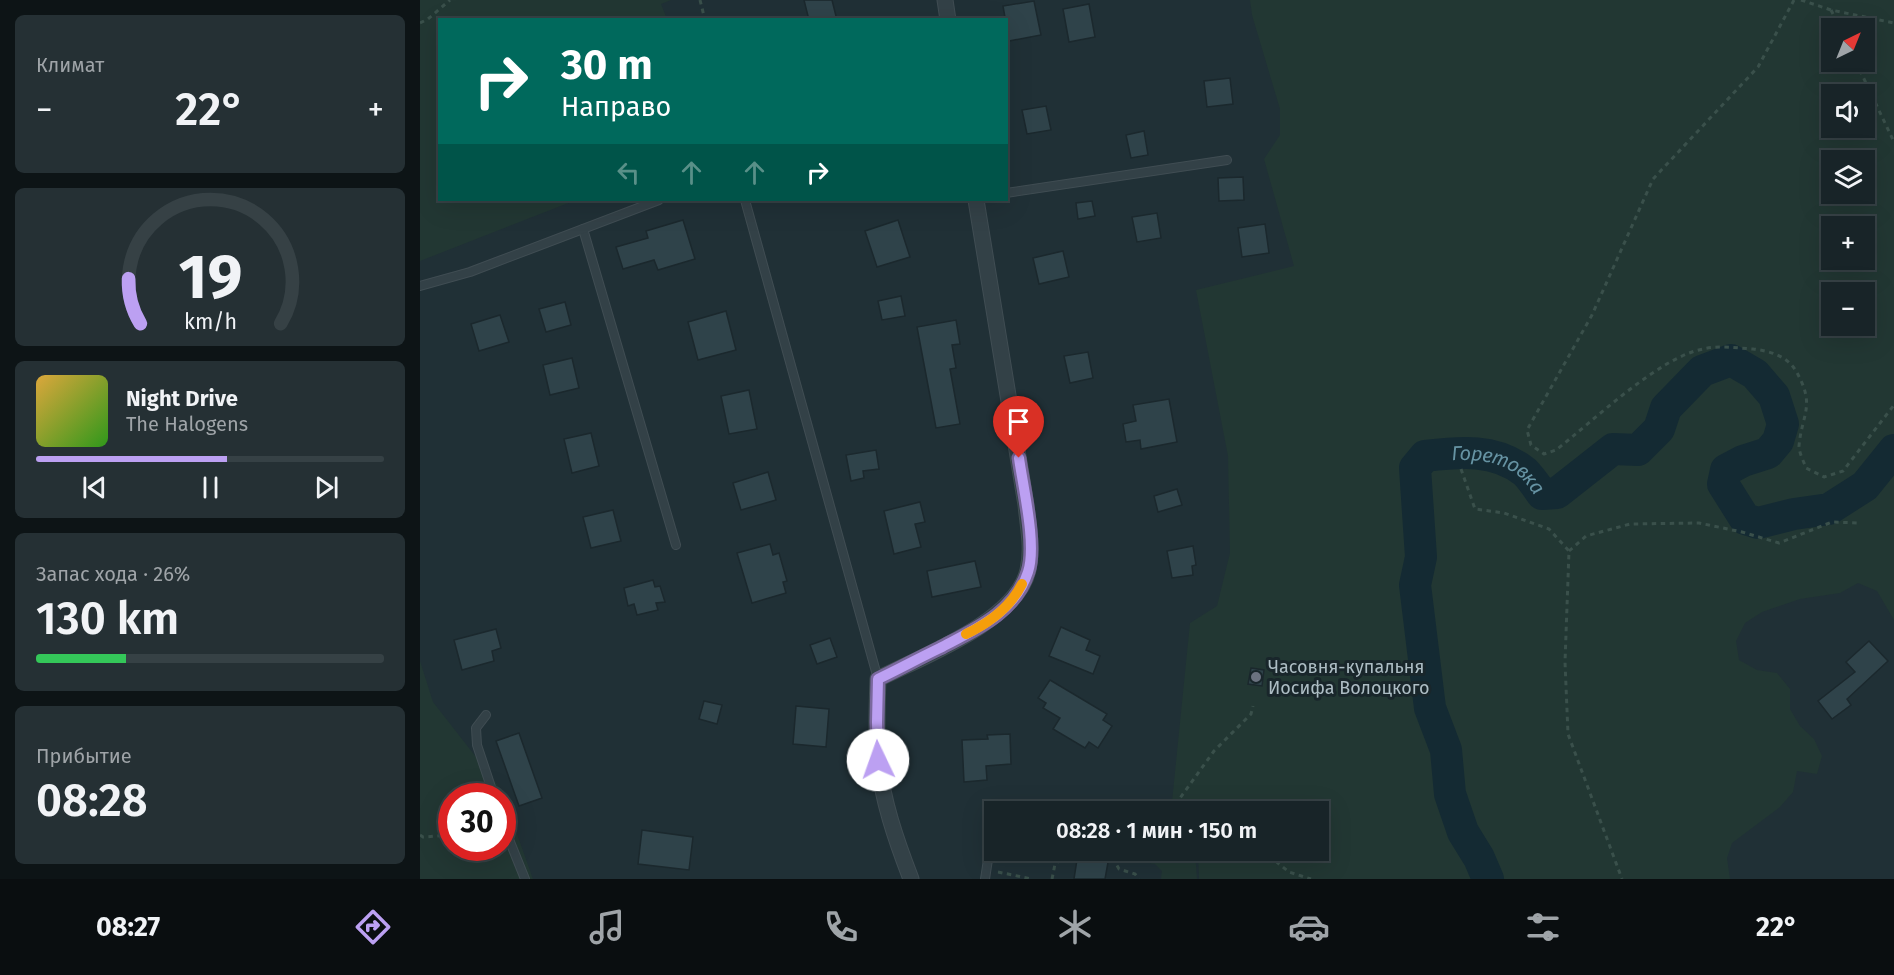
<!DOCTYPE html>
<html lang="ru">
<head>
<meta charset="utf-8">
<style>
	:root { --surface:#182428; --page:#253034; --text:#f1f3f6; --muted:#9fa4a8; --line:#364145; --accent:#bca0f2 }
	body { margin:0; font-family:"Fira Sans",sans-serif; background:var(--page); color:var(--text); height:100vh; display:flex; flex-direction:column; font-size:22px; white-space:nowrap }
	* { box-sizing:border-box; margin:0 }
	p { font-size:20px; color:var(--muted) }
	.icon { flex:none; width:33px; height:33px; fill:none; stroke:currentColor; stroke-width:2; stroke-linecap:round; stroke-linejoin:round }
	.map { position:relative; flex:1; overflow:hidden }
	.drawer { display:flex; flex-direction:column; gap:15px; padding:15px; background:#0d1416; width:420px }
	.drawer>* { flex:none }
	.top-card { position:absolute; left:18px; top:18px; width:570px; height:183px; border-radius:0px; box-shadow:0 6px 24px #0002,0 0 0 2px var(--line); background:#00695c; color:#fff; overflow:hidden }
	.needle { width:39px; rotate:43deg }
	.controls { position:absolute; left:1401px; top:18px; display:grid; gap:12px }
	.controls a { display:grid; place-items:center; width:54px; height:54px; border-radius:0px; background:var(--surface); box-shadow:0 6px 24px #0002,0 0 0 2px var(--line); font-size:30px }
	.speed { position:absolute; left:18px; top:783px; display:flex; gap:12px; font-size:30px; font-weight:700; text-align:center }
	.speed>* { display:grid; place-content:center; width:78px; height:78px; border-radius:50%; background:var(--surface); box-shadow:0 6px 24px #0002,0 0 0 2px var(--line); line-height:1 }
	.speed .limit { border:9px solid #d22; background:#fff; color:#111 }
	.pin { position:absolute; display:grid; place-items:center; width:51px; height:51px; color:#fff; margin:-62px -26px; border-radius:50% 50% 50% 0; rotate:-45deg; box-shadow:0 0 6px #0007 }
	.pin .icon { rotate:45deg }
	.me { position:absolute; width:66px; margin:-33px; rotate:357deg; stroke-linejoin:round; filter:drop-shadow(0 0 4px #0008) }
	.turn { display:flex; align-items:center; gap:21px; height:126px; padding:0 24px; font-size:27px }
	.turn .icon { width:78px; height:78px; stroke-width:2.5 }
	.turn b { display:block; font-size:42px; line-height:51px }
	.lanes { display:flex; align-items:center; height:57px; padding:0 24px; background:#0003; justify-content:center; gap:30px; direction:ltr }
	.lanes .off { opacity:.35 }
	.big { font-size:45px; font-weight:600; line-height:1.1 }
	.drawer .card { flex:1; display:flex; flex-direction:column; justify-content:center; gap:9px; min-width:0; padding:0 21px; border-radius:9px; background:var(--page) }
	.drawer .dial { align-items:center; gap:0 }
	.dial svg { height:156px; overflow:visible; fill:none; stroke:var(--line); stroke-width:7; stroke-linecap:round; text-anchor:middle }
	.dial text { fill:var(--text); stroke:none }
	.song { display:flex; align-items:center; gap:18px }
	.cover { width:72px; height:72px; border-radius:9px; background:linear-gradient(135deg,hsl(40 70% 55%),hsl(110 70% 35%)) }
	.played { height:6px; border-radius:3px; background:linear-gradient(90deg,var(--accent) 55%,var(--line) 55%) }
	.keys { display:flex; justify-content:space-around; direction:ltr }
	.heat { display:flex; justify-content:space-between; align-items:center; font-size:33px; direction:ltr }
	.charge { height:9px; border-radius:4px; background:linear-gradient(90deg,#34c759 26%,var(--line) 0) }
	.trip { position:absolute; left:564px; top:801px; width:345px; height:60px; border-radius:0px; background:var(--surface); box-shadow:0 6px 24px #0002,0 0 0 2px var(--line); font-weight:600; line-height:60px; text-align:center }
	.menu { display:flex; height:96px; justify-content:space-around; align-items:center; background:#0a0e10; color:var(--muted) }
	.menu .icon { width:42px; height:42px }
	.menu .active { color:var(--accent) }
	.menu b { font-size:27px; color:var(--text) }
	main { display:flex; flex:1; min-height:0 }
	.map>svg:first-child { display:block }
	.green { fill:#223733; fill-rule:evenodd }
	.lines { fill:none; stroke-linecap:round; stroke-linejoin:round }
	.river { stroke:#142a33; stroke-width:32 }
	.building { fill:#2f434a; stroke:#1b282d; stroke-width:1.5 }
	.service-casing { stroke:#404d53; stroke-width:10 }
	.minor-casing { stroke:#404d53; stroke-width:17 }
	.path { stroke:#3a504b; stroke-width:3; stroke-dasharray:4.5 4.5; stroke-linecap:butt }
	.service { stroke:#334147; stroke-width:8 }
	.minor { stroke:#334147; stroke-width:15 }
	.route-casing { stroke:#7a689d; stroke-width:15 }
	.route { stroke:#bca0f2; stroke-width:10 }
	.slow { stroke:#f59e0b; stroke-width:10 }
	.worship-dot { fill:#6b7280; stroke:#19262b; stroke-width:2 }
	.labels { text-anchor:middle; dominant-baseline:central; stroke-width:6; stroke-linejoin:round; paint-order:stroke }
	.poi-label { font-size:18px; fill:#adbdc4; stroke:#19262b; text-anchor:start }
	.water-label { font-size:20px; font-style:italic; fill:#6693a3; stroke:#19262b }
</style>
</head>
<body>
<main>
<section class="drawer">
<div class="card"><p>Климат</p>
<div class="heat"><a>−</a><b class="big">22°</b><a>+</a></div>
</div>
<div class="card dial"><svg viewBox="0 0 100 80">
<path d="M14 69A42 42 0 1 1 86 69"/>
<path d="M14 69A42 42 0 0 1 8 46" stroke="#bca0f2"/>
<text x="50" y="56" font-size="32" font-weight="700">19</text>
<text x="50" y="72" font-size="11">km/h</text>
</svg></div>
<div class="card">
<div class="song"><i class="cover"></i><div><b>Night Drive</b><p>The Halogens</p></div></div>
<div class="played"></div>
<div class="keys"><svg class="icon" aria-label="previous" viewBox="0 0 24 24"><path d="M18 5L8 12l10 7zM5 5v14"/></svg><svg class="icon" aria-label="pause" viewBox="0 0 24 24"><path d="M8 5v14M16 5v14"/></svg><svg class="icon" aria-label="next" viewBox="0 0 24 24"><path d="M6 5l10 7-10 7zM19 5v14"/></svg></div>
</div>
<div class="card"><p>Запас хода · 26%</p><b class="big">130 km</b><div class="charge"></div></div>
<div class="card"><p>Прибытие</p><b class="big">08:28</b></div>
</section>
<div class="map">
<svg width="1474" height="879" viewBox="0 0 1474 879">
	<rect width="100%" height="100%" fill="#203036"/>
	<g class="green">
		<polygon points="0,0 251,0 241,4 247,19 20,20 20,200 156,200 0,261"/>
		<path d="M830,0H1474V620L1457,591L1438,583L1420,593L1380,599L1342,612L1325,623L1316,641L1319,660L1337,670L1357,673L1370,689V709L1380,726L1394,739L1402,756L1397,774L1377,771L1373,792L1360,807L1312,843L1307,858L1310,879H779L778,851L898,850V812L765,811L752,802L770,623L797,606L810,553L808,456L776,290L874,266L844,159L860,135V109L832,15ZM1412,28H1444V62H1412ZM1412,94H1444V128H1412ZM1412,160H1444V194H1412ZM1412,226H1444V260H1412ZM1412,292H1444V326H1412Z"/>
		<path d="M0,661L13,702L81,789L113,879H0ZM32,796H82V848H32Z"/>
		<polygon points="699,851 775,851 777,879 741,879 742,871 735,864 709,859"/>
	</g>
	<g class="lines">
		<path class="river" id="s1" d="M1068,879L1059,858L1043,832L1030,794L1026,750L1010,708L995,585L1001,557L995,468L1005,456C1040,452 1075,448 1105,472C1111,478 1117,487 1122,494L1137,493L1193,449L1218,450L1239,429L1246,408L1282,371L1311,360L1335,374L1354,396L1363,424L1358,441L1348,453L1323,461L1306,470L1303,484L1325,519L1338,523L1374,514L1409,509L1445,486L1474,450"/>
	</g>
	<g class="building">
		<polygon points="384,0 412,0 417,20 389,20"/>
		<polygon points="614,1 621,35 589,41 583,6"/>
		<polygon points="669,4 675,37 649,42 643,9"/>
		<polygon points="810,78 813,104 787,107 784,81"/>
		<polygon points="626,106 631,130 607,134 602,110"/>
		<polygon points="724,131 728,155 711,158 706,135"/>
		<polygon points="823,177 824,200 799,201 798,178"/>
		<polygon points="672,201 675,216 658,219 656,203"/>
		<polygon points="737,213 741,238 717,242 712,217"/>
		<polygon points="263,220 275,259 238,270 234,260 203,269 196,247 228,238 226,231"/>
		<polygon points="478,220 490,257 457,267 445,231"/>
		<polygon points="845,224 849,253 822,257 818,228"/>
		<polygon points="643,251 649,277 619,284 613,258"/>
		<polygon points="481,296 485,316 462,320 458,301"/>
		<polygon points="145,302 151,325 126,332 119,309"/>
		<polygon points="306,311 316,350 278,360 268,322"/>
		<polygon points="80,315 89,342 59,351 51,324"/>
		<polygon points="536,320 540,344 532,345 536,368 530,369 540,424 516,428 497,327"/>
		<polygon points="668,352 673,378 650,383 644,356"/>
		<polygon points="152,358 159,388 130,395 123,365"/>
		<polygon points="329,390 337,429 309,434 301,396"/>
		<polygon points="749,399 757,442 721,449 720,440 706,442 703,424 716,421 713,405"/>
		<polygon points="171,433 179,466 152,473 144,439"/>
		<polygon points="456,450 459,469 443,471 444,478 431,481 426,455"/>
		<polygon points="348,472 356,500 321,510 313,483"/>
		<polygon points="757,489 762,505 738,512 734,496"/>
		<polygon points="500,502 505,522 495,524 501,547 474,554 464,511"/>
		<polygon points="193,510 201,541 171,548 163,517"/>
		<polygon points="350,544 353,555 359,553 367,581 363,582 366,593 332,603 317,553"/>
		<polygon points="773,546 776,565 772,566 773,575 752,578 747,551"/>
		<polygon points="555,561 561,587 512,597 507,571"/>
		<polygon points="233,580 235,587 240,586 245,602 236,603 238,610 217,615 214,604 208,606 204,588"/>
		<polygon points="641,627 670,640 666,650 680,656 673,674 629,656"/>
		<polygon points="76,629 81,648 72,651 74,661 42,670 34,640"/>
		<polygon points="410,638 417,657 397,664 390,645"/>
		<polygon points="1449,641 1468,661 1427,699 1431,705 1412,719 1398,701 1435,672 1426,662"/>
		<polygon points="831,668 844,670 842,686 828,684"/>
		<polygon points="630,680 687,714 683,720 692,726 678,748 669,742 665,748 633,729 640,718 623,708 626,703 618,698"/>
		<polygon points="284,701 302,705 297,724 279,719"/>
		<polygon points="376,706 409,709 406,747 373,744"/>
		<polygon points="99,733 122,798 99,806 76,741"/>
		<polygon points="590,734 591,764 566,766 567,780 544,782 542,740 568,739 567,735"/>
		<polygon points="222,830 273,837 269,870 218,864"/>
		<polygon points="658,853 689,857 685,879 654,879"/>
	</g>
	<g class="lines">
		<defs>
			<g id="service">
				<polyline points="586,193 807,160"/>
				<polyline points="325,200 458,679"/>
				<polyline points="163,229 256,545"/>
				<polyline points="0,286 50,272 239,200"/>
				<polyline points="66,715 56,728 57,745 74,796"/>
				<polyline points="82,822 105,879"/>
				<polyline points="565,879 571,840"/>
			</g>
			<g id="minor">
				<polyline points="525,0 528,20"/>
				<path d="M491,879C476,840 462,800 458,758C456,732 457,705 458,679C501,657 597,621 608,570C613,549 608,526 606,505L556,200"/>
			</g>
		</defs>
		<use href="#service" class="service-casing"/>
		<use href="#minor" class="minor-casing"/>
		<g class="path">
			<polyline points="280,0 285,20"/>
			<path d="M1374,0L1338,67L1233,179L1172,315L1107,430L1111,445L1124,454L1136,450C1172,422 1239,357 1283,349C1299,345 1316,348 1333,349C1350,351 1367,356 1376,371C1396,406 1382,413 1379,446C1379,453 1384,462 1386,468L1404,477L1423,471L1474,405"/>
			<polyline points="1381,0 1411,10 1474,23"/>
			<polyline points="1411,10 1420,28"/>
			<polyline points="0,23 8,19 30,0"/>
			<polyline points="1436,62 1474,142"/>
			<polyline points="1041,469 1055,509 1084,513 1129,529 1149,551 1145,662 1148,734 1202,879"/>
			<polyline points="1149,551 1166,536 1210,524 1279,523 1322,532 1359,543 1412,522 1439,523"/>
			<polyline points="750,812 794,751 831,714 833,706"/>
			<polyline points="0,835 3,837 32,835"/>
			<polyline points="688,850 699,869 715,874 719,879"/>
			<polyline points="842,850 869,872 891,879"/>
			<polyline points="694,862 698,850"/>
			<polyline points="578,872 612,879"/>
			<polyline points="632,879 635,864 654,850"/>
		</g>
		<use href="#service" class="service"/>
		<use href="#minor" class="minor"/>
	</g>
	<g class="lines">
		<defs>
			<path id="route" d="M458,760L457,722L458,679C479,669 499,658 520,648C554,630 595,613 608,572C617,545 603,487 599,458"/>
		</defs>
		<use href="#route" class="route-casing"/>
		<use href="#route" class="route"/>
		<path class="slow" d="M546,634C569,623 590,608 602,584"/>
	</g>
	<circle class="worship-dot" cx="836" cy="677" r="6"/>
	<g class="labels">
		<g class="poi-label">
			<text x="848" y="667">Часовня-купальня<tspan x="848" dy="21">Иосифа Волоцкого</tspan></text>
		</g>
		<g class="water-label">
			<text stroke="none"><textPath href="#s1" startOffset="518">Горетовка</textPath></text>
		</g>
	</g>
</svg>
<div class="controls">
<a><svg class="needle" viewBox="-14 -14 28 28"><path d="M0-13l5 13h-10z" fill="#e53935"/><path d="M0 13l5-13h-10z" fill="#9fa4a8"/></svg></a>
<a><svg class="icon" aria-label="sound" viewBox="0 0 24 24"><path d="M4 9h4l5-4v14l-5-4H4zM17 9q2 3 0 6"/></svg></a>
<a><svg class="icon" aria-label="layers" viewBox="0 0 24 24"><path d="M12 4l9 5-9 5-9-5zM3 14l9 5 9-5"/></svg></a>
<a>+</a>
<a>−</a>
</div>
<div class="speed"><div class="limit">30</div></div>
<div class="pin" style="left:599px;top:458px;background:#d93025"><svg class="icon" aria-label="arrive" viewBox="0 0 24 24"><path d="M6 21V4h12l-3 4 3 4H6"/></svg></div>
<svg class="me" style="left:458px;top:760px" viewBox="-20 -20 40 40"><circle r="19" fill="#fff"/><path d="M0-13L10 11 0 6-10 11z" fill="#bca0f2"/></svg>
<div class="trip">08:28 · 1 мин · 150 m</div>
<div class="top-card">
<div class="turn"><svg class="icon" aria-label="right" viewBox="0 0 24 24"><path d="M7 20v-9h11M14 6l5 5-5 5"/></svg><div><b>30 m</b>Направо</div></div>
<div class="lanes"><svg class="icon off" aria-label="left" viewBox="0 0 24 24"><path d="M17 20v-9H6M10 6l-5 5 5 5"/></svg><svg class="icon off" aria-label="ahead" viewBox="0 0 24 24"><path d="M12 20V5M6 11l6-6 6 6"/></svg><svg class="icon off" aria-label="ahead" viewBox="0 0 24 24"><path d="M12 20V5M6 11l6-6 6 6"/></svg><svg class="icon" aria-label="right" viewBox="0 0 24 24"><path d="M7 20v-9h11M14 6l5 5-5 5"/></svg></div>
</div>
</div>
</main>
<nav class="menu">
<b>08:27</b>
<svg class="icon active" aria-label="directions" viewBox="0 0 24 24"><path d="M12 3l9 9-9 9-9-9zM9 14v-3h6M13 9l2 2-2 2"/></svg>
<svg class="icon" aria-label="music" viewBox="0 0 24 24"><path d="M9 18V5l10-2v13"/><circle cx="6" cy="18" r="3"/><circle cx="16" cy="16" r="3"/></svg>
<svg class="icon" aria-label="phone" viewBox="0 0 24 24"><path d="M5 4h4l2 5-3 2q2 4 5 5l2-3 5 2v4C11 20 4 13 5 4z"/></svg>
<svg class="icon" aria-label="climate" viewBox="0 0 24 24"><path d="M12 3v18M4 7l16 10M4 17L20 7"/></svg>
<svg class="icon" aria-label="car" viewBox="0 0 24 24"><path d="M5 17H2v-5l4-1 3-4h7l3 4 3 1v5h-3M9 17h6M6 11h13"/><circle cx="7" cy="17" r="2"/><circle cx="17" cy="17" r="2"/></svg>
<svg class="icon" aria-label="filters" viewBox="0 0 24 24"><path d="M4 7h16M4 17h16"/><circle cx="9" cy="7" r="2"/><circle cx="15" cy="17" r="2"/></svg>
<b>22°</b>
</nav>
</body>
</html>
